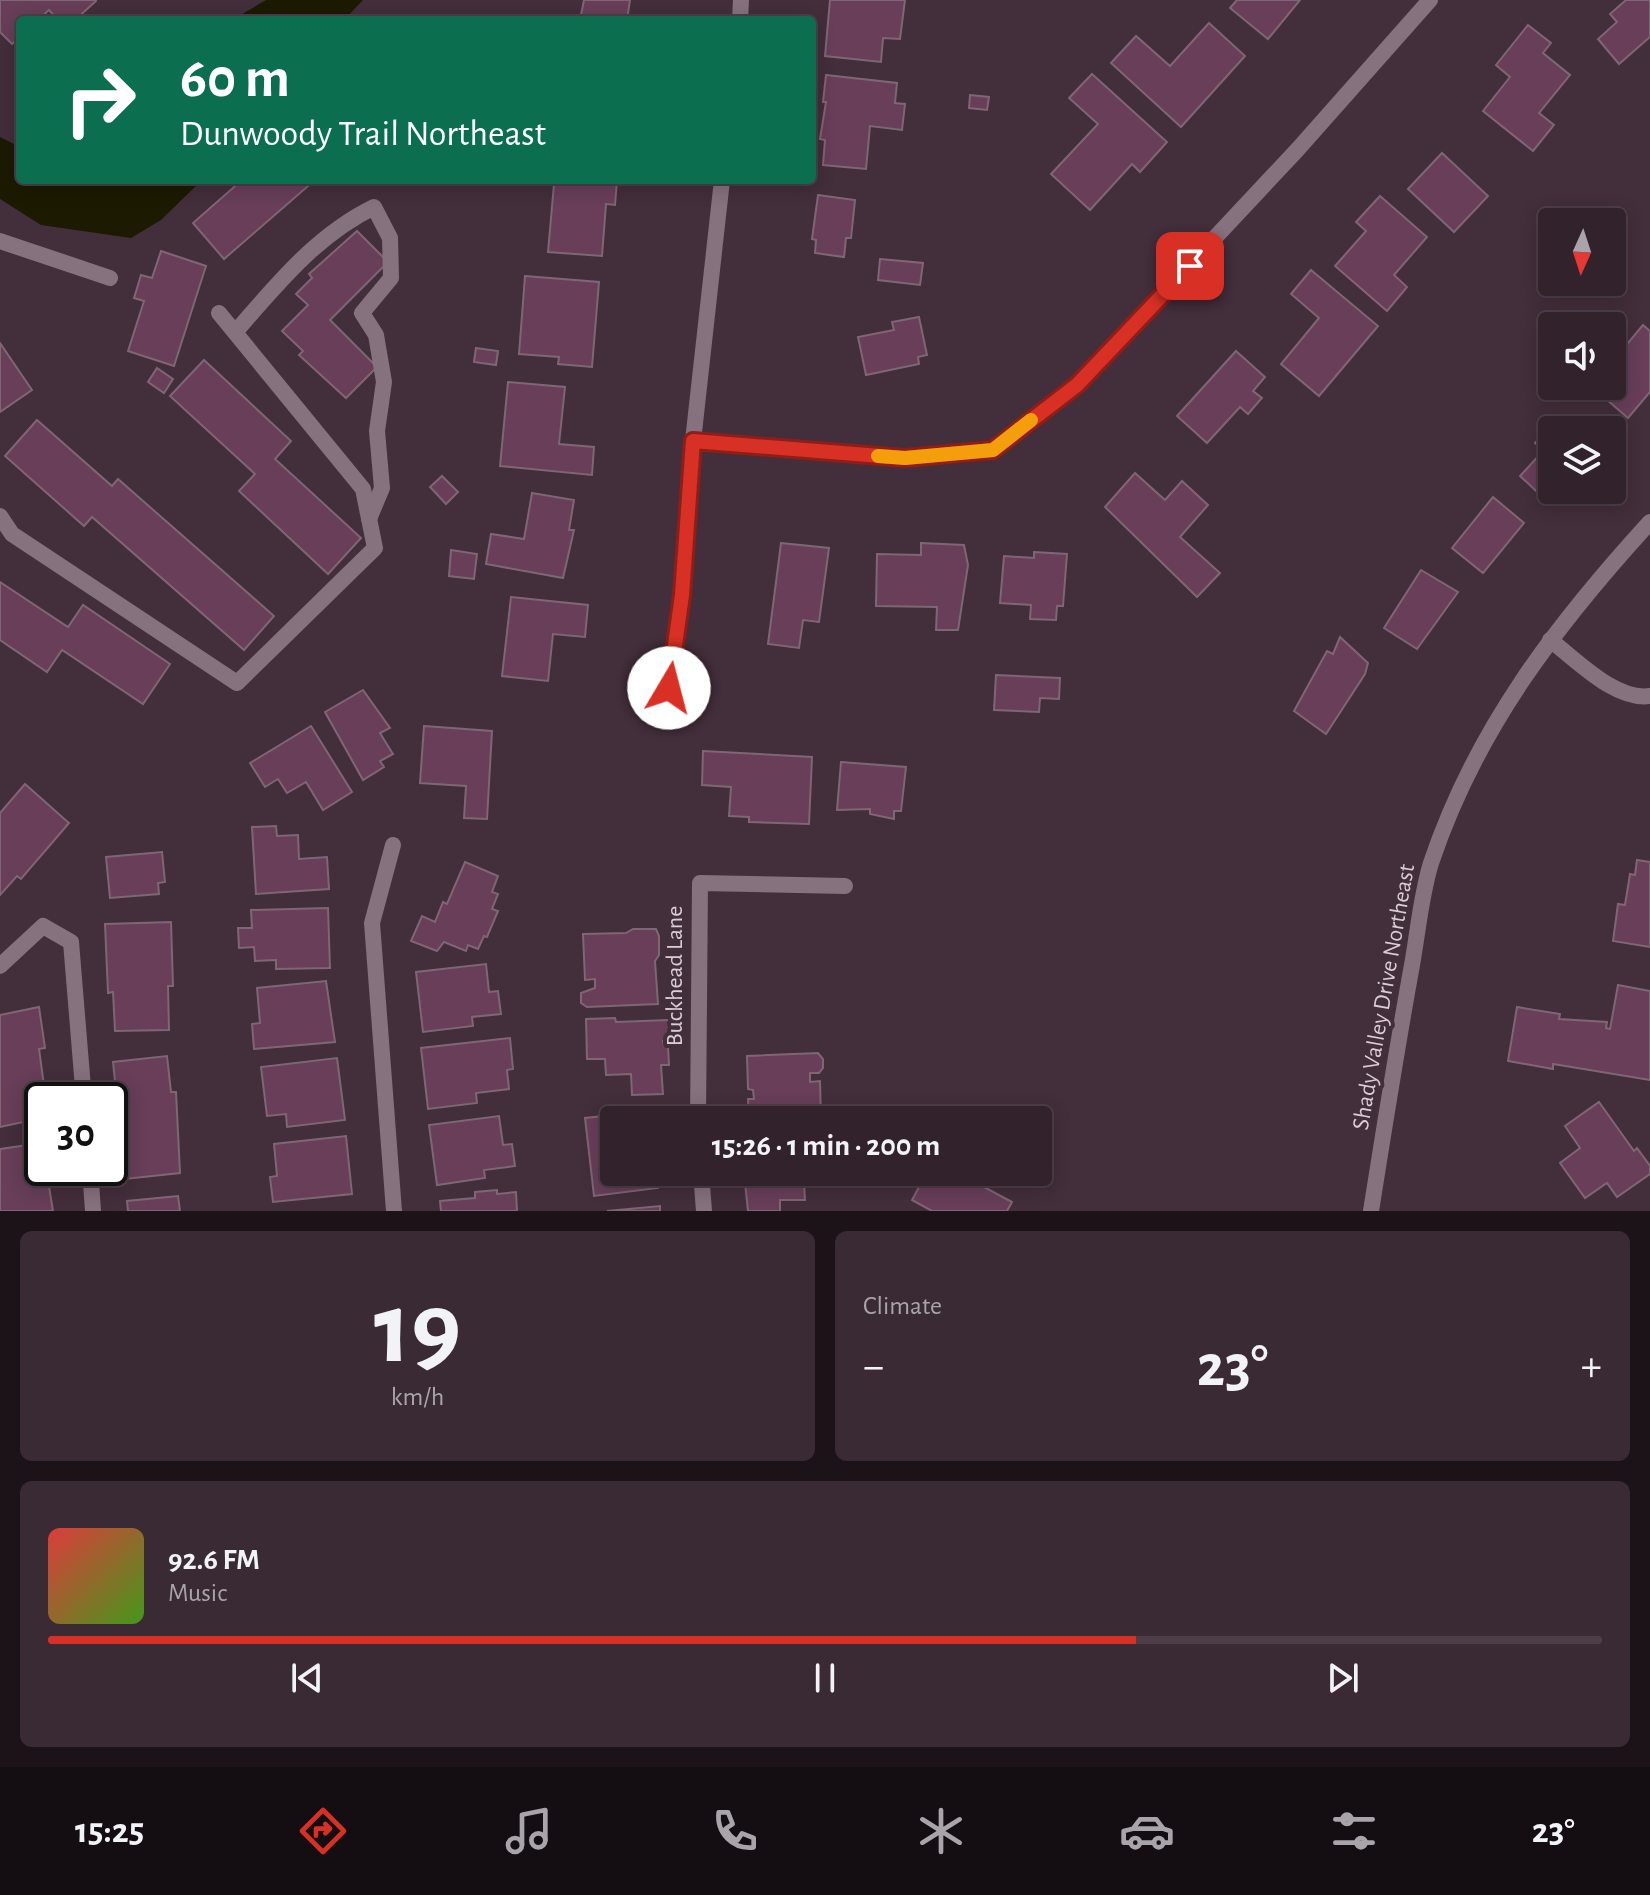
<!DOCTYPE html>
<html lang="en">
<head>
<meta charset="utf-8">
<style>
	:root { --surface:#32222c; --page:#3a2a34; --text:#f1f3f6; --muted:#a8a4a9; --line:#4d3f48; --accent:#d93025 }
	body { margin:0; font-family:"Alegreya Sans",sans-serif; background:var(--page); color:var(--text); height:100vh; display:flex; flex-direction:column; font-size:30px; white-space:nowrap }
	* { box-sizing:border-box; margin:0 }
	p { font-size:26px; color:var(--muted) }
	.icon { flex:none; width:44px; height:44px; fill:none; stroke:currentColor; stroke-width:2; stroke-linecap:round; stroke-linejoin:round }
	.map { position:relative; height:1211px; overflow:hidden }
	.details { display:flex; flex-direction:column; gap:20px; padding:20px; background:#1c1318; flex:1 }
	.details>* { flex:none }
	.top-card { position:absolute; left:16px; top:16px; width:800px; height:168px; border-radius:8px; box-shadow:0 4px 20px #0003,0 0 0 2px var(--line); background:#0b6e4f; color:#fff; overflow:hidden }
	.needle { width:52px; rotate:183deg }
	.controls { position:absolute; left:1538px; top:208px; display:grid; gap:16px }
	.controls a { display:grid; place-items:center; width:88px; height:88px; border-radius:8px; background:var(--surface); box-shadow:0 4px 20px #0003,0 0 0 2px var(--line); font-size:40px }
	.speed { position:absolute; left:24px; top:1082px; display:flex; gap:16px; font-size:40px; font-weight:700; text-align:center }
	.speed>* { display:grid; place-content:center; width:104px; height:104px; border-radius:50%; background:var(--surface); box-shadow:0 4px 20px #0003,0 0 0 2px var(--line); line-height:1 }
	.speed .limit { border:4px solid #111; border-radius:12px; background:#fff; color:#111 }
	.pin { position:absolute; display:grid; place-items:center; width:68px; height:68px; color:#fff; margin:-34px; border-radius:16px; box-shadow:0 4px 12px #0006 }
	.me { position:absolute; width:88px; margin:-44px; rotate:8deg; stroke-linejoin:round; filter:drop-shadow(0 0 6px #0008) }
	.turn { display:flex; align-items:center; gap:28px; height:168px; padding:0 32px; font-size:36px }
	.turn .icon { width:104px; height:104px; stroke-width:2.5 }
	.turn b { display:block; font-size:56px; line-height:68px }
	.big { font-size:60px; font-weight:700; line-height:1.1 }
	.details .widget { flex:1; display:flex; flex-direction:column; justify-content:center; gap:12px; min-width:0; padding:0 28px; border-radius:12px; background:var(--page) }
	.details .dial { align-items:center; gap:0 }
	.dial b { font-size:104px; line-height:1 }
	.song { display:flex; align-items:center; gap:24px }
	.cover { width:96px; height:96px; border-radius:12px; background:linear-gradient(135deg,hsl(0 70% 55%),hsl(100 70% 35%)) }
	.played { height:8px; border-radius:4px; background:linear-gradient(90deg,var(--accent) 70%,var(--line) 70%) }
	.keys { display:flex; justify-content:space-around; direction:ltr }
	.heat { display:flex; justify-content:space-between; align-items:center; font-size:44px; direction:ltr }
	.details .tiles { flex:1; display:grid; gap:20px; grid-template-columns:1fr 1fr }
	.widget:last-child { grid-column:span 2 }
	.trip { position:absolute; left:600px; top:1106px; width:452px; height:80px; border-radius:8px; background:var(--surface); box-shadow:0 4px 20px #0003,0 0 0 2px var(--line); font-weight:700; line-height:80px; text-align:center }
	.menu { display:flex; height:128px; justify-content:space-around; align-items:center; background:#140e12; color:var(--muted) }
	.menu .icon { width:56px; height:56px }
	.menu .current { color:var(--accent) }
	.menu b { font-size:36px; color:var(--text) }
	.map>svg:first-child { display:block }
	.water { fill:#1c1a01 }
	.building { fill:#683e59; stroke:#7e6674; stroke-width:2 }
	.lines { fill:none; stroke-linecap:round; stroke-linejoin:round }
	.lane { stroke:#86717e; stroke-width:16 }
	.street { stroke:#86717e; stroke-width:16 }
	.route-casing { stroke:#8d1f18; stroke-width:20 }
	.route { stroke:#d93025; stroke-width:14 }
	.slow { stroke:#f59e0b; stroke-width:14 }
	.labels { text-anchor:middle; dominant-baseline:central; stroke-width:8; stroke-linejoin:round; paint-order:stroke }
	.street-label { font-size:24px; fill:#dbcdd5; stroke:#432e3b }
</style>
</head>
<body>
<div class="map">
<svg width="1650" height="1211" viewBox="0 0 1650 1211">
	<rect width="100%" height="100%" fill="#432e3b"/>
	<g class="water">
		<polygon points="266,0 363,0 344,20 232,20"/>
		<polygon points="0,137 20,147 20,180 202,180 161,220 131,238 41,225 0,199"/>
	</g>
	<g class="building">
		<polygon points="0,0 95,0 96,1 75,20 58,20 49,10 38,20 20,20 20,37 12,44 0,32"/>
		<polygon points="584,0 630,0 627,20 580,20"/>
		<polygon points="830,0 905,0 900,39 883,38 881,62 825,56"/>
		<polygon points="1237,0 1300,0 1268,39 1230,8"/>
		<polygon points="1626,0 1650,0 1650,37 1619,64 1598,39 1617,22 1610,14"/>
		<polygon points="1209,23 1245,56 1181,127 1111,63 1136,36 1170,66"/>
		<polygon points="1528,25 1551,43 1543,53 1570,75 1539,113 1554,125 1533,151 1483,111 1510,77 1496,65"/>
		<polygon points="1092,74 1167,142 1140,172 1132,164 1090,210 1051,174 1098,124 1069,98"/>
		<polygon points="826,75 897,83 895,103 905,104 902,130 870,126 866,169 823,165 825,140 820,139 826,102 823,102"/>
		<polygon points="970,95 989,97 987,110 969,108"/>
		<polygon points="1442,153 1488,196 1454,232 1408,189"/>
		<polygon points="242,180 315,180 224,259 193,223"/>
		<polygon points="564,180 617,180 615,205 606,204 602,256 548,252 554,184 564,185"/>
		<polygon points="818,195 855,200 851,238 846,238 844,257 815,253 816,240 812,239"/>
		<polygon points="1380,196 1427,237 1394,275 1407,287 1387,311 1335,266 1366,231 1356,222"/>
		<polygon points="357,231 388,262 330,320 377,367 346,398 299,355 303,351 282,331 308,305 296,294 312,278 309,274"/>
		<polygon points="161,251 206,266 174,366 128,351 144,301 134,298 141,275 152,278"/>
		<polygon points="880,259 923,263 920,285 878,280"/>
		<polygon points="1311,270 1378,326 1319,396 1281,364 1319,318 1291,294"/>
		<polygon points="525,276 599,282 592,367 558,364 559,357 519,354"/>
		<polygon points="919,317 927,355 918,357 919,364 866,375 858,337 894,330 892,322"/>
		<polygon points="1643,325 1650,331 1650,392 1628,418 1591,386 1612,386 1612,362"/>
		<polygon points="0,343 32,390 0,412"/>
		<polygon points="476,348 498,351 496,365 474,362"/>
		<polygon points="1236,351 1265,377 1253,391 1262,398 1248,414 1240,407 1207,443 1177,416"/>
		<polygon points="204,360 291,441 275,459 361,538 328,574 239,491 255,474 170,396"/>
		<polygon points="157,368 173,379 164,393 148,382"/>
		<polygon points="508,382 565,387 559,444 594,447 592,475 500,466"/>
		<polygon points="1587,416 1601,430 1574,430"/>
		<polygon points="37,420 112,486 118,479 274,616 244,650 92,517 84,526 5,456"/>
		<polygon points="1555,421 1565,430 1552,430 1552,490 1561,490 1549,503 1520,476 1543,451 1535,443"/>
		<polygon points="1135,473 1165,500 1182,481 1208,505 1180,537 1220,573 1197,597 1105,507"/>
		<polygon points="442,476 458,492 446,504 430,487"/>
		<polygon points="532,493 574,500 569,530 574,530 563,578 486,564 491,534 524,539"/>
		<polygon points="1493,497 1524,523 1483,573 1452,548"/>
		<polygon points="781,543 829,548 819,622 803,620 799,648 768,644"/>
		<polygon points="921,543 964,545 968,565 958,630 936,630 937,607 876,606 877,554 921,555"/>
		<polygon points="451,550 477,554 474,579 449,576"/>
		<polygon points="1034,552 1067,554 1063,606 1057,606 1056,620 1030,619 1031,605 1000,603 1004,556 1034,558"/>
		<polygon points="1421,570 1458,592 1417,649 1384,628"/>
		<polygon points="0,582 68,627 83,605 170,664 143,704 62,650 47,672 0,640"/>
		<polygon points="511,597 588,605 585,637 553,634 548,681 502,676"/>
		<polygon points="1340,637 1368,663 1365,674 1326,734 1294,711 1327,651 1333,654"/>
		<polygon points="996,675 1060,678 1059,699 1040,698 1039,712 994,710"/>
		<polygon points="363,690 390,728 380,733 393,754 380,761 384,767 363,780 325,712"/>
		<polygon points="311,726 352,792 323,810 306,782 287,793 278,779 265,787 250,763"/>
		<polygon points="424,726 492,731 487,819 464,818 466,786 420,783"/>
		<polygon points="703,751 812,757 809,824 749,822 749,817 729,816 731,787 702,785"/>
		<polygon points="841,762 906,767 901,811 894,811 894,819 870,814 870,809 837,810"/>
		<polygon points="25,784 69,823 21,879 17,876 0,895 0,813"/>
		<polygon points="276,826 277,836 298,835 299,859 327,857 329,889 256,894 252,827"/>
		<polygon points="162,852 165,882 158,883 159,894 110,898 106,857"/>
		<polygon points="1637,860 1650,862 1650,947 1613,941 1618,904 1625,905 1630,874 1635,875"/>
		<polygon points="465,862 498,876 492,892 498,894 492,909 498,911 487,937 484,936 478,949 468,945 466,951 444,942 437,951 411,941 422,916 435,922 443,902 447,904"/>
		<polygon points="328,908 330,968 276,969 276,960 255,961 254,947 239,948 238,928 252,928 251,910"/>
		<polygon points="171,922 173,986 168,986 169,1030 115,1031 113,992 108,993 105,924"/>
		<polygon points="633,929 656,929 659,936 659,955 655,961 658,1004 587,1007 581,1003 581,993 595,988 595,979 585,980 583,934 626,933"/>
		<polygon points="486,964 489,992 498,991 501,1014 472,1017 473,1026 423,1032 416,972"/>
		<polygon points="326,981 335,1042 254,1049 252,1024 260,1023 257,988"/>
		<polygon points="1618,985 1650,991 1650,1080 1553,1064 1553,1069 1508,1061 1517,1007 1560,1014 1559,1019 1607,1022 1606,1028 1610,1029"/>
		<polygon points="39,1007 45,1048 39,1049 46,1100 42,1100 42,1118 0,1127 0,1015"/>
		<polygon points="615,1018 616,1022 668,1020 669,1041 663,1041 664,1046 668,1046 669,1065 661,1065 663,1094 632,1095 631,1074 606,1075 605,1059 587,1059 586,1019"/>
		<polygon points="510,1038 513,1069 507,1070 509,1089 476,1093 477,1103 428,1109 421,1048"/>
		<polygon points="818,1053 823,1059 823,1068 819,1073 810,1073 810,1082 820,1081 821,1120 749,1120 748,1099 754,1099 753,1090 748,1089 747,1056"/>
		<polygon points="167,1056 171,1092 176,1092 180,1173 125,1179 113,1062"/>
		<polygon points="337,1058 345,1120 287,1127 286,1114 267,1116 261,1067"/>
		<polygon points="1599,1102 1634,1151 1637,1148 1650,1166 1650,1174 1617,1197 1607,1183 1585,1198 1560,1163 1580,1148 1565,1126"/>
		<polygon points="651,1111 652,1120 614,1120 614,1172 656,1172 658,1188 594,1196 585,1118"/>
		<polygon points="499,1116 503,1145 512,1144 515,1166 484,1170 485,1178 437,1185 429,1125"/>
		<polygon points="346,1136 352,1194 273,1202 270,1177 277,1176 274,1144"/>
		<polygon points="42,1143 42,1168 46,1168 53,1211 0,1211 0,1149"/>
		<polygon points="830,1172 830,1182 804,1183 805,1200 780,1200 780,1211 748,1211 744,1173"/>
		<polygon points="927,1172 956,1172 1012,1202 1007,1211 932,1211 912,1200"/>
		<polygon points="497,1190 497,1194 516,1192 517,1211 441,1211 440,1201 475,1198 475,1192"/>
		<polygon points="178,1196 180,1211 128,1211 127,1201"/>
		<polygon points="660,1206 660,1211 607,1211"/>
	</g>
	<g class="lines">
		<g class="lane">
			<polyline points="0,241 110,278"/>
			<path d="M237,330C278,283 317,235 374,207L390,238L391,278L362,313L376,335L384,382L377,431L382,488L369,519"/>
			<polyline points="0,516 12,534 237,683 375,548 363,489 219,313"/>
			<path d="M1550,640C1577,660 1615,701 1650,696"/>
		</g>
		<g class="street">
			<polyline points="740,20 741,0"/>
			<polyline points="693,441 905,458 993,450 1077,385 1298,149 1430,0"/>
			<polyline points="669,688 682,595 693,441 722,180"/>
			<polyline points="393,845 372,923 394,1211"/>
			<polyline points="0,966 43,926 71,942 84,1100"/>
			<polyline points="698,1120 700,883 845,886"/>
			<polyline points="90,1168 93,1211"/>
			<polyline points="701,1172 704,1211"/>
			<path d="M1371,1211C1384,1129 1397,1047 1412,965C1418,932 1421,895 1431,863C1476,729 1556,625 1650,522"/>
		</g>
	</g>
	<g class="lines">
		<defs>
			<polyline id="route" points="669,688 682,595 693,441 905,458 993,450 1077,385 1190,266"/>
		</defs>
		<use href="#route" class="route-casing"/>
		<use href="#route" class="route"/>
		<polyline class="slow" points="878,456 905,458 993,450 1031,420"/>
	</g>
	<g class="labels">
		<g class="street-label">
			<text transform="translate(675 976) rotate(-90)">Buckhead Lane</text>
			<text transform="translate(1384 997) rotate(-80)">Shady Valley Drive Northeast</text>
		</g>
	</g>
</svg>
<div class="controls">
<a><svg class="needle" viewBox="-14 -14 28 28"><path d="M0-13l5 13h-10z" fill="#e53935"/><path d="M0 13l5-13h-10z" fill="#a8a4a9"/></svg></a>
<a><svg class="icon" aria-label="sound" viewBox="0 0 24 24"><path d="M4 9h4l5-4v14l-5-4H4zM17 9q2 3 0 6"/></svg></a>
<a><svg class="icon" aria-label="layers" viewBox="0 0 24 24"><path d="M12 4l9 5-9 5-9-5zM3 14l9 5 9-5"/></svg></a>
</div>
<div class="speed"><div class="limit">30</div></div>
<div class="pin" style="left:1190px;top:266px;background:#d93025"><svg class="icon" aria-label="arrive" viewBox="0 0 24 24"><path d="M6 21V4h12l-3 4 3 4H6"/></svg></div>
<svg class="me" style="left:669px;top:688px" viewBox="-20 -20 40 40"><circle r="19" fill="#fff"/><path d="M0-13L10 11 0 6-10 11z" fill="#d93025"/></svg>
<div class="trip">15:26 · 1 min · 200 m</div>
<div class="top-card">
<div class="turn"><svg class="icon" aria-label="right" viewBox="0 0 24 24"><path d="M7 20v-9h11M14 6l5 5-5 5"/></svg><div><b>60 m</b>Dunwoody Trail Northeast</div></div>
</div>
</div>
<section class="details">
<div class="tiles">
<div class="widget dial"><b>19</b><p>km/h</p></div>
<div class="widget"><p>Climate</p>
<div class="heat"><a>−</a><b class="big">23°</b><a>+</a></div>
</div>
<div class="widget">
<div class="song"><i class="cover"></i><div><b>92.6 FM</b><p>Music</p></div></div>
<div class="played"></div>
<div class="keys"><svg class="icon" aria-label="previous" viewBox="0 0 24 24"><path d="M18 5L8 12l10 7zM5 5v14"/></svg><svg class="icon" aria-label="pause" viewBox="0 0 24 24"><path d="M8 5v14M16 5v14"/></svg><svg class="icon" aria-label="next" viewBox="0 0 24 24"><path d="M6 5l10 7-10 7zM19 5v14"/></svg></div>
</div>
</div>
</section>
<nav class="menu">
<b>15:25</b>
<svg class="icon current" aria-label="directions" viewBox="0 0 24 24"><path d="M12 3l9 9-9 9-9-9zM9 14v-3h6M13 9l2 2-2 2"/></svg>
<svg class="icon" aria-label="music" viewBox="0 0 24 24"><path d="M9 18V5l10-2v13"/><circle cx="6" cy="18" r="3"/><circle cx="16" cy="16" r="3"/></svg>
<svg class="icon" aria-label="phone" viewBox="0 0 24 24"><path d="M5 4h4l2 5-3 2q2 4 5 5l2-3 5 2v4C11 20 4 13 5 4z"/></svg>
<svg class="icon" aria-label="climate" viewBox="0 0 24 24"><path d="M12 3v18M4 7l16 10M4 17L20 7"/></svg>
<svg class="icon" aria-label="car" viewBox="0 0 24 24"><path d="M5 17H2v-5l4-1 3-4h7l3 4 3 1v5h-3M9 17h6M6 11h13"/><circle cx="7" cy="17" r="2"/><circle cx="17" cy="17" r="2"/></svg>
<svg class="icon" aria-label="filters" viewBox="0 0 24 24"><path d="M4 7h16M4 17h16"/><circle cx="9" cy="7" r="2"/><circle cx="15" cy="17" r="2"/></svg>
<b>23°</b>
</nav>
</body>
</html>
